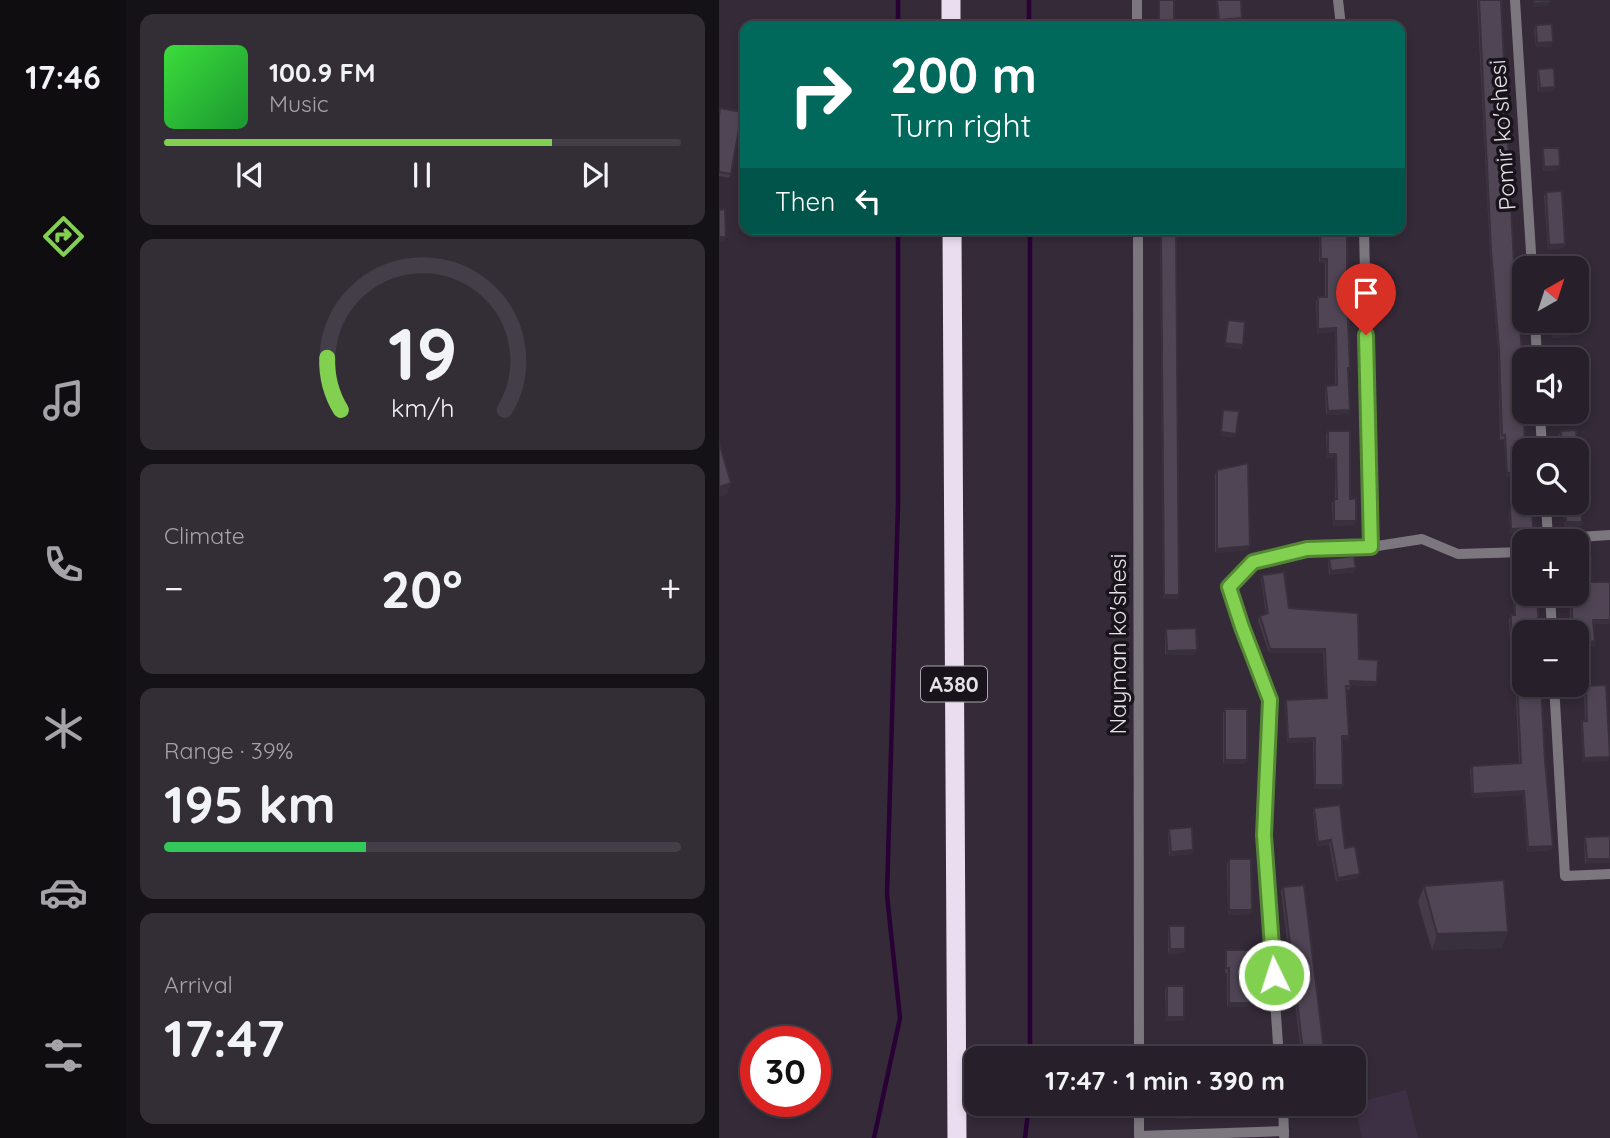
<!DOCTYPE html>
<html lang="en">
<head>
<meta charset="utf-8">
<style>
	:root { --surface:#27202a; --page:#332d36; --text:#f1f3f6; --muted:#a4a3a8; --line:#433e47; --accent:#82d050 }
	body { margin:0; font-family:Quicksand,sans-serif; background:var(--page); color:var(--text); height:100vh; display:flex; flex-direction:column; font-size:26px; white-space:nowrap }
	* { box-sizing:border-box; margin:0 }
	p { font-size:23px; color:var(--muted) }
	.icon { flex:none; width:38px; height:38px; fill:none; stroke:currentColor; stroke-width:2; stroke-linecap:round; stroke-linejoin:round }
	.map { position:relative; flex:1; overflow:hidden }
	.sheet { display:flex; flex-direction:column; gap:14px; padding:14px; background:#151217; width:593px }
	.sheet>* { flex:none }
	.top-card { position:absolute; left:21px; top:21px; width:665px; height:214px; border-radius:14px; box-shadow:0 4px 10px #0003,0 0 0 2px var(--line); background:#00695c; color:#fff; overflow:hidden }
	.needle { width:46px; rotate:39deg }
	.tools { position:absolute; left:793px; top:256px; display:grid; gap:14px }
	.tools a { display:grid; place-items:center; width:77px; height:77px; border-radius:14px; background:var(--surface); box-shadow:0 4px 10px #0003,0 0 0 2px var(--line); font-size:35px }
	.speed { position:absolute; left:21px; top:1026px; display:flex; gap:14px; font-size:35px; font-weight:700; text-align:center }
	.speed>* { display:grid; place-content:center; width:91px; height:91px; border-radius:50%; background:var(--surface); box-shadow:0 4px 10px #0003,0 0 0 2px var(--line); line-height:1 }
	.speed .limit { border:10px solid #d22; background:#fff; color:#111 }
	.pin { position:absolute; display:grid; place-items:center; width:60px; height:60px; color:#fff; margin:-72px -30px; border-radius:50% 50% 50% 0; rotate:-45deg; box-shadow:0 0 7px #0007 }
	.pin .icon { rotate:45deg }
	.me { position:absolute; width:77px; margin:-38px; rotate:356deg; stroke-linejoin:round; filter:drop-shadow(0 0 5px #0008) }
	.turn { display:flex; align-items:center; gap:24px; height:147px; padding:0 35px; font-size:32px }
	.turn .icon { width:91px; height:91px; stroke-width:2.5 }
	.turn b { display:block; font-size:49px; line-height:60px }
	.then { display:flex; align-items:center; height:66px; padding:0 35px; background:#0003; gap:14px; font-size:26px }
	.big { font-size:52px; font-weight:700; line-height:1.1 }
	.sheet .widget { flex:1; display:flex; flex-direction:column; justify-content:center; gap:10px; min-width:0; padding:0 24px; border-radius:14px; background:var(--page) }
	.sheet .dial { align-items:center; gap:0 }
	.dial svg { height:182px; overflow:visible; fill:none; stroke:var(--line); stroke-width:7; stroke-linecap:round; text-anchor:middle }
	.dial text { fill:var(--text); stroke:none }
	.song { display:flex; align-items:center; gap:21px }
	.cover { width:84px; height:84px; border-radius:10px; background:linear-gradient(135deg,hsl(120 70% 55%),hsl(130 70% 35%)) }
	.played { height:7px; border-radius:4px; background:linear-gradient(90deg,var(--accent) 75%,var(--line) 75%) }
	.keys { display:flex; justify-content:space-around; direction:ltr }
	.heat { display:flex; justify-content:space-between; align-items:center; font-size:38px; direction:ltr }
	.charge { height:10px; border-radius:5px; background:linear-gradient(90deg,#34c759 39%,var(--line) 0) }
	.trip { position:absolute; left:245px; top:1046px; width:402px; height:70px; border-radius:14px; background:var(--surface); box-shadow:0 4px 10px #0003,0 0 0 2px var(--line); font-weight:700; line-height:70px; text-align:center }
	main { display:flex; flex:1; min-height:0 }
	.tabs { display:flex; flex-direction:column; width:126px; justify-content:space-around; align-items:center; background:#100d11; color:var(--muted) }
	.tabs .icon { width:49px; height:49px }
	.tabs .current { color:var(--accent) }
	.tabs b { font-size:32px; color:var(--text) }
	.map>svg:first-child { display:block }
	.built { fill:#3e3044 }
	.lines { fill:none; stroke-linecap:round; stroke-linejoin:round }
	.stream { stroke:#280135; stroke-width:4.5 }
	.street { stroke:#7c777f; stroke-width:10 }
	.highway { stroke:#eaddf0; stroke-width:19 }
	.wall { fill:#453b49 }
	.shaded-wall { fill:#38303c }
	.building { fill:#504555; stroke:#38303c; stroke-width:2 }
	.route-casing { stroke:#548734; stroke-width:18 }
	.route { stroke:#82d050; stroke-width:12 }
	.labels { text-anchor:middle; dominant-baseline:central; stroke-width:7; stroke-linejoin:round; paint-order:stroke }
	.shield { fill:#19141b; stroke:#a8a3ab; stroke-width:2 }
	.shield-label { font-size:21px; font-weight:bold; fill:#e6e0e9 }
	.street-label { font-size:23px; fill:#e6e0e9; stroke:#19141b }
</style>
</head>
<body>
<main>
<nav class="tabs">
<b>17:46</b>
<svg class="icon current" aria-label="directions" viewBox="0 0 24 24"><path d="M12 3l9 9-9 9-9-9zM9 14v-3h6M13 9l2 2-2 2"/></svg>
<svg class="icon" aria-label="music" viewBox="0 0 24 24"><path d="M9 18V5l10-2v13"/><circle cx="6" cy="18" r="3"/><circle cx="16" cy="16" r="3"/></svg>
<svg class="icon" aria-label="phone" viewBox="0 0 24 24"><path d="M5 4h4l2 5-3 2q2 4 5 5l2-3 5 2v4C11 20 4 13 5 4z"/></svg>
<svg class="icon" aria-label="climate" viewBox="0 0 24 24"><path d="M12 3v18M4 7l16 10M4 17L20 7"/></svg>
<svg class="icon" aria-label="car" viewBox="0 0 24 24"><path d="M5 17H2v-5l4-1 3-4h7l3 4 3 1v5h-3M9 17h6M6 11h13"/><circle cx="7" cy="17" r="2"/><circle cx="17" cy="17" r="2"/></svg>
<svg class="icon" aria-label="filters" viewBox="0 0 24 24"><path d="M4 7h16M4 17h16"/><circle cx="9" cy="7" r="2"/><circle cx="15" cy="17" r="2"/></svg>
</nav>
<section class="sheet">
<div class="widget">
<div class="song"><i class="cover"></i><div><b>100.9 FM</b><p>Music</p></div></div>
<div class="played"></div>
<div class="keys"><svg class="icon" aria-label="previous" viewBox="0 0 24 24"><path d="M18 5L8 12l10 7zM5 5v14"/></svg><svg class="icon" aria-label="pause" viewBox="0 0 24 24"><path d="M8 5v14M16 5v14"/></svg><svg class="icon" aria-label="next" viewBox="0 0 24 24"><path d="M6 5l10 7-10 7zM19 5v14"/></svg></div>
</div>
<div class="widget dial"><svg viewBox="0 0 100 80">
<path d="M14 69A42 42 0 1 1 86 69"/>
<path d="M14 69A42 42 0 0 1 8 46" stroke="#82d050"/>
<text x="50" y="56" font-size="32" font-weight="700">19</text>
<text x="50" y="72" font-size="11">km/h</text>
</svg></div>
<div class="widget"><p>Climate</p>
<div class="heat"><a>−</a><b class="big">20°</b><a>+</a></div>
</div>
<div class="widget"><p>Range · 39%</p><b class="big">195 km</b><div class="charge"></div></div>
<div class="widget"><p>Arrival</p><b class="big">17:47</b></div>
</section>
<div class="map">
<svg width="891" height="1138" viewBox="0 0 891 1138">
	<rect width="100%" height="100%" fill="#342a38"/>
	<polygon class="built" points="687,1090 699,1138 643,1138 635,1103"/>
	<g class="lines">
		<g class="stream">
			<polyline points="179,0 179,26"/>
			<polyline points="310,26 310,0"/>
			<polyline points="311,229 311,1059"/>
			<polyline points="155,1138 181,1018 168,895 179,505 179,229"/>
			<polyline points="306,1138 310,1104"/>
		</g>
		<g class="street">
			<polyline points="418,0 418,26"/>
			<polyline points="619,0 622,26"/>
			<polyline points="796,0 813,268"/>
			<polyline points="419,229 420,1059"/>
			<polyline points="645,229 652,547"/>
			<polyline points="816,320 818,359"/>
			<polyline points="821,411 823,450"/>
			<polyline points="827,502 829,541"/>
			<polyline points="829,539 891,535"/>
			<polyline points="831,593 833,632"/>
			<polyline points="835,684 846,876 891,874"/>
			<polyline points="560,1059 545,835 551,700 522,627 510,587 534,562 588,549 652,547 703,539 739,554 805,552"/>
			<polyline points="420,1104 420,1136 565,1131"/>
			<polyline points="564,1104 565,1136"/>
		</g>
		<g class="highway">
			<polyline points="232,0 232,26"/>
			<polyline points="233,229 238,1138"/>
		</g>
	</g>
	<g class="wall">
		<rect x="439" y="0" width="16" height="26"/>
		<polygon points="497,0 522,0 522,22 499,24"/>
		<polygon points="758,0 782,0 805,450 805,477 787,477 785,439 781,440 779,353 771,254"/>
		<polygon points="817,25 832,47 817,47 815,29"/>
		<polygon points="819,69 835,91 819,92 818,73"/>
		<polygon points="1,108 12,174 10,178 0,176 0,112"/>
		<polygon points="824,148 840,170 824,171 823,152"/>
		<polygon points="827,192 845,248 829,249 825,196"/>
		<polygon points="441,229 457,229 459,599 444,599"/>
		<polygon points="600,229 628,229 628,297 631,368 629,372 630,414 607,415 606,390 607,386 616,385 616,332 598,333 597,301 599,297 606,297 606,263 600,263"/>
		<polygon points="833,320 851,320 851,333 850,337 834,338"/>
		<polygon points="857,430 861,483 859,487 858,487 858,450 841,450 840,435 842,431"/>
		<polygon points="609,431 631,499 636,525 614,526 613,503 615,499 616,499 616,458 608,458 607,435"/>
		<polygon points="498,470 529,550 496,553 496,474"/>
		<polygon points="846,504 862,526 846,527 845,508"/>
		<polygon points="791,507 814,528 813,532 791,533 790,511"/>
		<polygon points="610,559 636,572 610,575 609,563"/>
		<polygon points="794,561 826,761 834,846 832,850 808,852 804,795 753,798 751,770 753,766 800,763 794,640 791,640 790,619 792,615 795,615 792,565"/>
		<polygon points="543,575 570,608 640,659 657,686 632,685 630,690 628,690 630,736 628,740 623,740 622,789 595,789 594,742 568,743 566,704 567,700 607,698 604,653 550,653 539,620 541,616 547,614 542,579"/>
		<polygon points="873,582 891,582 891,624 874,624 876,641 875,646 858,632 852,632 850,593 858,593"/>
		<polygon points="447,629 476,655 446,655 446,633"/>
		<polygon points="867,686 891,751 890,761 864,762 862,725 863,721 866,721 865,690"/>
		<polygon points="506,709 526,764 504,764 504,713"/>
		<polygon points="595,808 626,848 639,878 617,882 610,844 598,846 594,812"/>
		<polygon points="450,829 474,850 473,854 450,856 449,833"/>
		<polygon points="891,836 866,864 865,841 866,837"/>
		<polygon points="510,859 533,910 531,914 509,915 508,864"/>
		<polygon points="705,886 783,948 713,950 699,902"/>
		<polygon points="564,887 606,1059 583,1059 562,891"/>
		<polygon points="450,926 466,949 465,953 449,954 449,930"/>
		<polygon points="507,950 532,1003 531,1007 508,1007 508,973 506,973 506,954"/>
		<polygon points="448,986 465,1017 464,1021 447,1021 446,990"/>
		<polygon points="455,1104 513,1104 513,1112 512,1116 456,1119"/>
	</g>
	<g class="shaded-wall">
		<polygon points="831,2 830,6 814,7 815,3"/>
		<polygon points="523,18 522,22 499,24 500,20"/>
		<polygon points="834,42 832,47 817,47 818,43"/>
		<polygon points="836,87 835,91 819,92 821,88"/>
		<polygon points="841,166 840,170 824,171 825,167"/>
		<polygon points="0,237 7,237 5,241 0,241"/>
		<polygon points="846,244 845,248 829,249 830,245"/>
		<polygon points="602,259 608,259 606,263 600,263"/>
		<polygon points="617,328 616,332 598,333 599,329"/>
		<polygon points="851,333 850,337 834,338 836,334"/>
		<polygon points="506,343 524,345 522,350 505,347"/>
		<polygon points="631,410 630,414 607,415 609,411"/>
		<polygon points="502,432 517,434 516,438 501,436"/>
		<polygon points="609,454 617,454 616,458 608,458"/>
		<polygon points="788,473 805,473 805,477 787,477"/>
		<polygon points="12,483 8,495 0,497 0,487"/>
		<polygon points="615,521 637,521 636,525 614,526"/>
		<polygon points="847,522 863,522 862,526 846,527"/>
		<polygon points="814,528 813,532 791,533 792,529"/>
		<polygon points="531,546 529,550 496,553 498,549"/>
		<polygon points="637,568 636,572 610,575 612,571"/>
		<polygon points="445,595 460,595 459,599 444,599"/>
		<polygon points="874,620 891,620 891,624 872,624"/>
		<polygon points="876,641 875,646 858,647 858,644"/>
		<polygon points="551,649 606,649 604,653 550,653"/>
		<polygon points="478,650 476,655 446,655 448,651"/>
		<polygon points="631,681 658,682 657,686 630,685"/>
		<polygon points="623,736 630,736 628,740 622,740"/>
		<polygon points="596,738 594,742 568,743 569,739"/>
		<polygon points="891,757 890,761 864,762 865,758"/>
		<polygon points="506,760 528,760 526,764 504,764"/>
		<polygon points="596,785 624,785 622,789 595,789"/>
		<polygon points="805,791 804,795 753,798 754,794"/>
		<polygon points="612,840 610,844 598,846 599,842"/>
		<polygon points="834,846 832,850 808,852 809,847"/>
		<polygon points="474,850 473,854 450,856 452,852"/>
		<polygon points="868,859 891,859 891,863 866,864"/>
		<polygon points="641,874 639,878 617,882 619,878"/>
		<polygon points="510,910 533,910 531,914 509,915"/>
		<polygon points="789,932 783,948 713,950 718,934"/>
		<polygon points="451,949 466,949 465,953 449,954"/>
		<polygon points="510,1003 532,1003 531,1007 508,1007"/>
		<polygon points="448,1017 465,1017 464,1021 447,1021"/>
		<polygon points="609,1106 608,1110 587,1113 588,1109"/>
		<polygon points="513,1112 512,1116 456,1119 458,1115"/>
	</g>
	<g class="building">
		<rect x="440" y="0" width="15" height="26"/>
		<polygon points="498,0 522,0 523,18 500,20"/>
		<polygon points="760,0 782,0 795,265 797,265 803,354 806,450 805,450 805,473 788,473 786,435 783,435 780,349 772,250"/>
		<polygon points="815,0 831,0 831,2 815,3"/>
		<polygon points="833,24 834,42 818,43 817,25"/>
		<polygon points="835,68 836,87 821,88 819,69"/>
		<polygon points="1,108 23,112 12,174 0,172 0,115"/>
		<polygon points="824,148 840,148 841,166 825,167"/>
		<polygon points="843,191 846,244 830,245 827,192"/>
		<polygon points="6,209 7,237 0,237 0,210"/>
		<polygon points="442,229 457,229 460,595 445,595"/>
		<polygon points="601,229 628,229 628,297 631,368 629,368 631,410 609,411 607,386 618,385 617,328 599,329 599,297 608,297 608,259 602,259"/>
		<polygon points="509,320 526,322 524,345 506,343"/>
		<polygon points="835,320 851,320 851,333 836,334"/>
		<polygon points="504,410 520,411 517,434 502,432"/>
		<polygon points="857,430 861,483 858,483 858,450 843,450 842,431"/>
		<polygon points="609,431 631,431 631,499 637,498 637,521 615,521 615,499 618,499 617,454 609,454"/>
		<polygon points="0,442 12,483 0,487"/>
		<polygon points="529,463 531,546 498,549 498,470"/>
		<polygon points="862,503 863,522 847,522 846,504"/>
		<polygon points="813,506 814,528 792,529 791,507"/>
		<polygon points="635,556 637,568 612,571 610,559"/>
		<polygon points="872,557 873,582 891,582 891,620 874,620 876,641 858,644 858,632 854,632 852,593 858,593 858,558"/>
		<polygon points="805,560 805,593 818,593 820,632 805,632 805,684 822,684 826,761 834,846 809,847 805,791 754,794 753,766 802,763 796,636 792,636 792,615 796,615 794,561"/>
		<polygon points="565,572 570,608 639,613 640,659 659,660 658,682 631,681 632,686 627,686 630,736 623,736 624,785 596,785 596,738 569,739 567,700 608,698 606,649 551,649 541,616 549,613 543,575"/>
		<polygon points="477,628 478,650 448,651 447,629"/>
		<polygon points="887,685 891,757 865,758 863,721 868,721 867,686"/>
		<rect x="506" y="709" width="22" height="51"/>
		<polygon points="621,805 626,848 636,846 641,874 619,878 612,840 599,842 595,808"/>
		<polygon points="473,827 474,850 452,852 450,829"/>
		<polygon points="891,836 891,859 868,859 866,837"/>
		<polygon points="510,859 532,859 533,910 510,910"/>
		<polygon points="785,880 789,932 718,934 705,886"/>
		<polygon points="585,885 606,1058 602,1059 585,1059 564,887"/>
		<polygon points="450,926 466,926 466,949 451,949"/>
		<polygon points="507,950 530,950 532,1003 510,1003 510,968 507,968"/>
		<rect x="448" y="986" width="17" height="31"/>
		<polygon points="457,1104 513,1104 513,1112 458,1115"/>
		<polygon points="588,1104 609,1104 609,1106 588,1109"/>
	</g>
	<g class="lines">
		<defs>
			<polyline id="route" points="555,975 545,835 551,700 523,627 510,587 534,562 588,549 652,547 647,335"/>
		</defs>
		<use href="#route" class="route-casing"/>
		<use href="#route" class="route"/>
	</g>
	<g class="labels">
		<rect class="shield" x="202" y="666.5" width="66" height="35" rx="5"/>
		<g class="shield-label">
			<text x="235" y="684">A380</text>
		</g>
		<g class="street-label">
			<text transform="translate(783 135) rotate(-94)">Pomir ko'shesi</text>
			<text transform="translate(398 644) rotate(-90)">Nayman ko'shesi</text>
		</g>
	</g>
</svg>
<div class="tools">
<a><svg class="needle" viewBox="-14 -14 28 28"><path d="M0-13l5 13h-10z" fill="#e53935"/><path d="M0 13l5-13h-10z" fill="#a4a3a8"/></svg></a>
<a><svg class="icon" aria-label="sound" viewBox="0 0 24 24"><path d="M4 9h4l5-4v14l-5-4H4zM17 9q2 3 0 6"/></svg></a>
<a><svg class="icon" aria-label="search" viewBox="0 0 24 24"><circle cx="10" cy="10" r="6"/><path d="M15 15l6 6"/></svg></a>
<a>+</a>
<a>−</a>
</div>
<div class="speed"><div class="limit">30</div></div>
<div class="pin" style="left:647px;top:335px;background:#d93025"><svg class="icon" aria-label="arrive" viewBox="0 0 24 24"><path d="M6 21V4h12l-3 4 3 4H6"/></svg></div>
<svg class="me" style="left:555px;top:975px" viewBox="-20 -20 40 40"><circle r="17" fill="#82d050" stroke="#fff" stroke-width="3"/><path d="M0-11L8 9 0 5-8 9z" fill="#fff"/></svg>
<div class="trip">17:47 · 1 min · 390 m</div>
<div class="top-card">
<div class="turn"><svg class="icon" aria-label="right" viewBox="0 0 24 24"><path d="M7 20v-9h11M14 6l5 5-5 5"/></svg><div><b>200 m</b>Turn right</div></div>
<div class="then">Then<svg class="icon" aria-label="left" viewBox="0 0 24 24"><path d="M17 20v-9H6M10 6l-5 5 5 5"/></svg></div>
</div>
</div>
</main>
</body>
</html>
